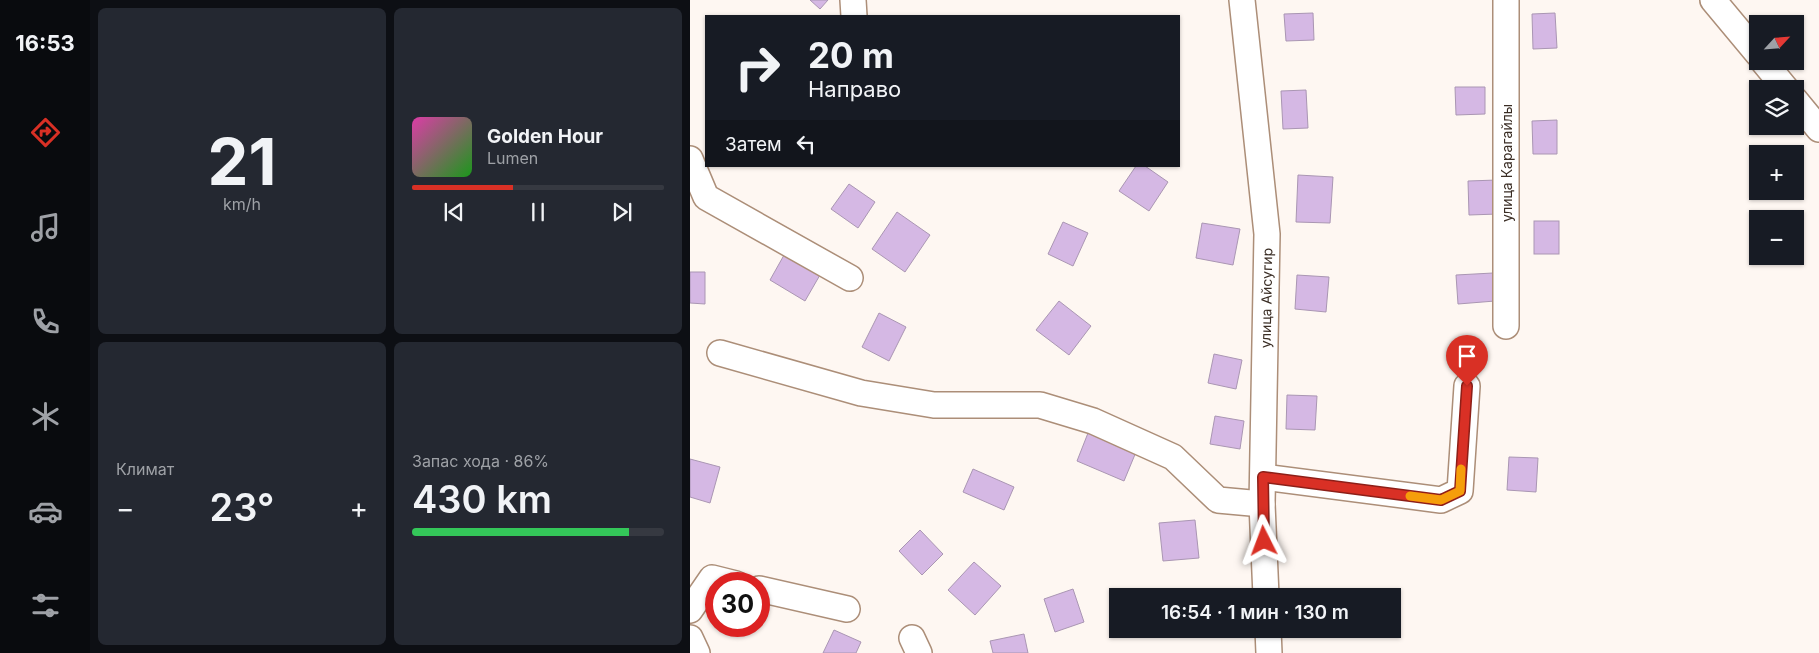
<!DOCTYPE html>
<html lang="ru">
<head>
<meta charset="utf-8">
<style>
	:root { --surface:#171b24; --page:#242831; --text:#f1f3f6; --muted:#9ea1a6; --line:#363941; --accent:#d93025 }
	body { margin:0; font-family:Inter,sans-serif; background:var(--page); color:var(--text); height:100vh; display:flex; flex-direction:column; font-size:19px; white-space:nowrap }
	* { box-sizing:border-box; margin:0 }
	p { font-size:16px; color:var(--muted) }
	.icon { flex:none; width:28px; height:28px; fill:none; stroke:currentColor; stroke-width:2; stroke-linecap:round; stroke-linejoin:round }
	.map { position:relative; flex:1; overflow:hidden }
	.details { display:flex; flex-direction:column; gap:8px; padding:8px; background:#0d0f14; width:600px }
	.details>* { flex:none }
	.top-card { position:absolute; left:15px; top:15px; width:475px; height:152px; border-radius:0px; box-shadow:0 1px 4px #0004; background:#171b24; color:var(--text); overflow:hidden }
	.needle { width:32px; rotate:64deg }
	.fabs { position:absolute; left:1059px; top:15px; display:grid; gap:10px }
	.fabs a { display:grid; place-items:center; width:55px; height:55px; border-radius:0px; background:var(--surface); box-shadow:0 1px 4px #0004; font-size:25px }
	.speed { position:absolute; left:15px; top:572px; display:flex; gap:10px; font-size:25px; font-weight:700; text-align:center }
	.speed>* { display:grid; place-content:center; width:65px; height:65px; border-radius:50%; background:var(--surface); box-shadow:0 1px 4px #0004; line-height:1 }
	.speed .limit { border:8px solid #d22; background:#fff; color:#111 }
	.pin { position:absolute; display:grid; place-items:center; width:42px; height:42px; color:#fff; margin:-51px -21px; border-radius:50% 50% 50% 0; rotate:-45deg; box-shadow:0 0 5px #0007 }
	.pin .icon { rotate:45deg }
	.me { position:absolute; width:55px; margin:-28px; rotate:357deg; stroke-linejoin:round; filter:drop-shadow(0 0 4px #0008) }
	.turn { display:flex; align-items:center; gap:18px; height:105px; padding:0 20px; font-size:22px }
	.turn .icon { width:65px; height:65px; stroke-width:2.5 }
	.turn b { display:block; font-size:35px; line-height:42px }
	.then { display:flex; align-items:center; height:48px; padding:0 20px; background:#0003; gap:10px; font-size:19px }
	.big { font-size:38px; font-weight:600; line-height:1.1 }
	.details .tile { flex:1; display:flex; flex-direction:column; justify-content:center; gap:8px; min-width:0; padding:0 18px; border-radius:8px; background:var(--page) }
	.details .dial { align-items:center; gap:0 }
	.dial b { font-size:65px; line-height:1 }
	.song { display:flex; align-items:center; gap:15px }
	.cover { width:60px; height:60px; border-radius:8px; background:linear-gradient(135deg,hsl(320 70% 55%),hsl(120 70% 35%)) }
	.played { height:5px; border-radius:2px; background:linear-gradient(90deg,var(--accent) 40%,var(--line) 40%) }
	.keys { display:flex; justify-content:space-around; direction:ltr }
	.heat { display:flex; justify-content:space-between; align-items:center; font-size:28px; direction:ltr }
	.charge { height:8px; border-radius:4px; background:linear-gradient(90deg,#34c759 86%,var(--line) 0) }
	.details .tiles { flex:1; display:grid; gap:8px; grid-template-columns:repeat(2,1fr) }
	.trip { position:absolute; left:419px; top:588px; width:292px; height:50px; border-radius:0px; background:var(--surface); box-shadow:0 1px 4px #0004; font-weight:600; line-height:50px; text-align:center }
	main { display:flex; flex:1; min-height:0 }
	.dock { display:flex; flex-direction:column; width:90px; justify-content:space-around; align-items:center; background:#090b0e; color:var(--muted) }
	.dock .icon { width:35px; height:35px }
	.dock .on { color:var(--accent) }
	.dock b { font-size:22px; color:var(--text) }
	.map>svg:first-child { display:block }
	.building { fill:#d5b8e4; stroke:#aa96b3 }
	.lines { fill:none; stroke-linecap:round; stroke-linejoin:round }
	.minor-casing { stroke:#ac8e78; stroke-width:28 }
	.minor { stroke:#fff; stroke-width:25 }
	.route-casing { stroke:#8d1f18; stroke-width:12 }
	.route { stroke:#d93025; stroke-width:9 }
	.slow { stroke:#f59e0b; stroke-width:9 }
	.labels { text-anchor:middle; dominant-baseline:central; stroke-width:4; stroke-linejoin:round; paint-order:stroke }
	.street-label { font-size:14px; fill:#3a2d24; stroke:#fff }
</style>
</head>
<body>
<main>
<nav class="dock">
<b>16:53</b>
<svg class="icon on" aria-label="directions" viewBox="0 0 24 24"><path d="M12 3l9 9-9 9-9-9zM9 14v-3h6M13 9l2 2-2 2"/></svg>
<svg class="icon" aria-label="music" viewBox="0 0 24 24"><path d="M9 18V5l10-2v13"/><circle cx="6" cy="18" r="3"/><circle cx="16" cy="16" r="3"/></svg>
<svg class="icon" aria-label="phone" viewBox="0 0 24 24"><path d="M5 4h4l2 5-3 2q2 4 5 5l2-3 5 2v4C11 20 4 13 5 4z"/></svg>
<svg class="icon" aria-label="climate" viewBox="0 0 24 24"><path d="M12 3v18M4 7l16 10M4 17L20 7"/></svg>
<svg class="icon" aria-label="car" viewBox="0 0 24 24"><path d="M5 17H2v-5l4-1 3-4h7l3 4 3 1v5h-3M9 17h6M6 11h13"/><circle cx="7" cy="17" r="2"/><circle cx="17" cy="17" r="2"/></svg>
<svg class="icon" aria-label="filters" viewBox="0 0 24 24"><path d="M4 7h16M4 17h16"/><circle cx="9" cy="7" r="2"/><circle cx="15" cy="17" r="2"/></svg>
</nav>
<section class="details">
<div class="tiles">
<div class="tile dial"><b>21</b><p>km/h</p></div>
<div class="tile">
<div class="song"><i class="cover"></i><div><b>Golden Hour</b><p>Lumen</p></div></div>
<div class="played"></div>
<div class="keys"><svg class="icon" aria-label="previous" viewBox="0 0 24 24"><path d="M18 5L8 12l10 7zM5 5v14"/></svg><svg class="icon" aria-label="pause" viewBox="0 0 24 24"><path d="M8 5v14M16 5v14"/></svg><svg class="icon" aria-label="next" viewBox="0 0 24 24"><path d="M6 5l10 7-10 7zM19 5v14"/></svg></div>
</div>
<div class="tile"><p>Климат</p>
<div class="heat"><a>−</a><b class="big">23°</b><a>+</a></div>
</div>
<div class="tile"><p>Запас хода · 86%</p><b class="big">430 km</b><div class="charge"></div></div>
</div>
</section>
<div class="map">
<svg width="1129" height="653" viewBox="0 0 1129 653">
	<rect width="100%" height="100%" fill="#fef7f2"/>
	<g class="building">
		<polygon points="120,0 138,0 130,9"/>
		<polygon points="623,13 624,40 596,41 594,14"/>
		<polygon points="865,13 867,48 843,49 842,14"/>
		<polygon points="765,87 795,87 795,114 766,115"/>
		<polygon points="616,90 618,128 593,129 591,91"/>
		<polygon points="867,120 867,154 843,154 842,121"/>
		<polygon points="446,166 455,166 478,182 459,211 429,191"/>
		<polygon points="608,175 643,177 640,223 606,222"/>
		<polygon points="807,180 808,214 779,215 778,181"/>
		<polygon points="159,184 185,202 168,228 141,209"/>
		<polygon points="207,212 240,235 215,272 182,249"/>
		<rect x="844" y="221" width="25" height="33"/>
		<polygon points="373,222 398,233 383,266 358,254"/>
		<polygon points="512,223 550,229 543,265 506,258"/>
		<polygon points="98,248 134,268 115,301 80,280"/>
		<polygon points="0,272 15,272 15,304 0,303"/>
		<polygon points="803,273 805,301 768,304 766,275"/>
		<polygon points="607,275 639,277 636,312 605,309"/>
		<polygon points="369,301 401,326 379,355 346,330"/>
		<polygon points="189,313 216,327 199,361 172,347"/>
		<polygon points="524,354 552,360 546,389 518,383"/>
		<polygon points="597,395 627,396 625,430 596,429"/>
		<polygon points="525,416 554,421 550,449 520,444"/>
		<polygon points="398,433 446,452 434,481 387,461"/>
		<polygon points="819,457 848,458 846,492 817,490"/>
		<polygon points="0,459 30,467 20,503 0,497"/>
		<polygon points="283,469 324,487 314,510 273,492"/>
		<polygon points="505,520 509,558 473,561 469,523"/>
		<polygon points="230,530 253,554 232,575 209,551"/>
		<polygon points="284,562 311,586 285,615 258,590"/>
		<polygon points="383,589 394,622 365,632 354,599"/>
		<polygon points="506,589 507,596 482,596 482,590"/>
		<polygon points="144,630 171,642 166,653 133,653"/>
		<polygon points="334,634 338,653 303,653 300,641"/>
	</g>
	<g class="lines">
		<defs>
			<g id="minor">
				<polyline points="163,0 164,16"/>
				<polyline points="552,0 577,234 572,504 576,596"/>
				<polyline points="1023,0 1068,54"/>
				<polyline points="1073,61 1096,89"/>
				<polyline points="1105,100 1129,129"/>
				<polyline points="0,159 16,197 160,278"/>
				<polyline points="816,326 816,0"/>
				<polyline points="30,353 171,393 244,405 350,405 403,421 483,457 528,500 572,504"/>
				<polyline points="573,477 751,500 770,491 777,386"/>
				<polyline points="69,589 157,609"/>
				<polyline points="0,610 22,578 46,584"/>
				<polyline points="578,629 579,653"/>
				<polyline points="0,638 7,653"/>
				<polyline points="222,638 229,653"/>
			</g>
		</defs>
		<use href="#minor" class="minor-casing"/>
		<use href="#minor" class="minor"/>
	</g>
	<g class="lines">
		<defs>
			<polyline id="route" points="574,541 573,477 751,500 770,491 777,386"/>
		</defs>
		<use href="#route" class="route-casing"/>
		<use href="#route" class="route"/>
		<polyline class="slow" points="720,496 751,500 770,491 771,469"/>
	</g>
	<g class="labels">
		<g class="street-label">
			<text transform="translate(816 163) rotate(-90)">улица Карагайлы</text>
			<text transform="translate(576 298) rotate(-89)">улица Айсугир</text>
		</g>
	</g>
</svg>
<div class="fabs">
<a><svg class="needle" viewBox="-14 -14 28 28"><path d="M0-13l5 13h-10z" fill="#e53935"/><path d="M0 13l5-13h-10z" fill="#9ea1a6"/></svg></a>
<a><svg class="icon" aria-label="layers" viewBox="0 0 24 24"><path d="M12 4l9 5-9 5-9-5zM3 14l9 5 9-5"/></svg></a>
<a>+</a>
<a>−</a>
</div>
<div class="speed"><div class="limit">30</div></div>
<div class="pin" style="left:777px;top:386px;background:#d93025"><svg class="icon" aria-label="arrive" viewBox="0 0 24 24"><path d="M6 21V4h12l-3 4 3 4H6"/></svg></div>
<svg class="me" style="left:574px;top:541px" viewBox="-20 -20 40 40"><path d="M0-17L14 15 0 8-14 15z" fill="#d93025" stroke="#fff" stroke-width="4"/></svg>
<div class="trip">16:54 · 1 мин · 130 m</div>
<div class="top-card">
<div class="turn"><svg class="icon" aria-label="right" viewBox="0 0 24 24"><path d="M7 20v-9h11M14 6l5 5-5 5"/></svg><div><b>20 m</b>Направо</div></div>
<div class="then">Затем<svg class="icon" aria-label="left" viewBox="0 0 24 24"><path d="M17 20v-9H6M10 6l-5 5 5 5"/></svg></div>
</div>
</div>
</main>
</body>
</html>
